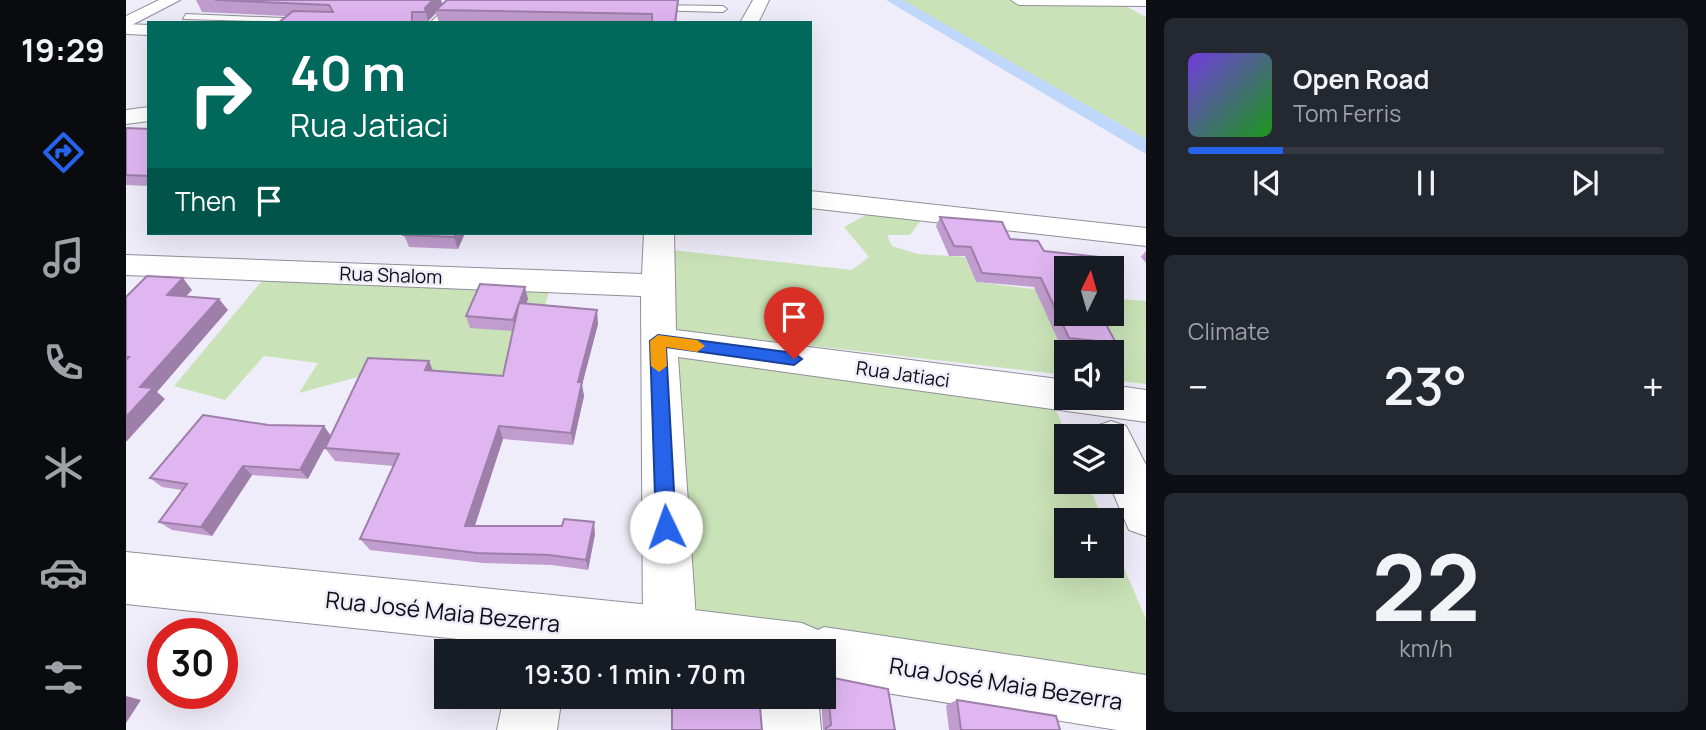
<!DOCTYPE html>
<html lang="en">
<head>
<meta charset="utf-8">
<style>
	:root { --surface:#171b24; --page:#242831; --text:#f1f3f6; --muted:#9ea1a6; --line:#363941; --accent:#2563eb }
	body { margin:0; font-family:Manrope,sans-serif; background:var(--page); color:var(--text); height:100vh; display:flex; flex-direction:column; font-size:26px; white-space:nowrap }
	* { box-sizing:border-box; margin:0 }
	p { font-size:23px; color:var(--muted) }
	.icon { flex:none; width:38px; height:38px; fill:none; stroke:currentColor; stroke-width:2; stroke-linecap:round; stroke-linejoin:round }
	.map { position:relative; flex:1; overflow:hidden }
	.side { display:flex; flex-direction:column; gap:18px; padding:18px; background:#0d0f14; width:560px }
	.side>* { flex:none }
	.banner { position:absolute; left:21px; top:21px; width:665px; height:214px; border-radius:0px; box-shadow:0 7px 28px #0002; background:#00695c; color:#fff; overflow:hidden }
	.needle { width:46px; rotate:5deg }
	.buttons { position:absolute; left:928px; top:256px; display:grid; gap:14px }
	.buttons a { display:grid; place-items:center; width:70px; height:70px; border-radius:0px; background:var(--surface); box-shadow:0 7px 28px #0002; font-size:35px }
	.speed { position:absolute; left:21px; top:618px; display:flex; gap:14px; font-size:35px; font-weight:700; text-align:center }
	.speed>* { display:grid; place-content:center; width:91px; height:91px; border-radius:50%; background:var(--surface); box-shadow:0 7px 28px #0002; line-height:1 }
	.speed .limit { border:10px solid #d22; background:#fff; color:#111 }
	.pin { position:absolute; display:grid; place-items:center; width:60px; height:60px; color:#fff; margin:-72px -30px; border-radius:50% 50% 50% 0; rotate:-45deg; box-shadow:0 0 7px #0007 }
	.pin .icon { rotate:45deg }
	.me { position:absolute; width:77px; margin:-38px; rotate:357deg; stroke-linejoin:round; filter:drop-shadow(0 0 5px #0008) }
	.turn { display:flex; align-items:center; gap:24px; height:147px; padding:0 28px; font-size:32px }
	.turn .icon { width:91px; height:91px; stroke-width:2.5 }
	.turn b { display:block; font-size:49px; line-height:60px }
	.then { display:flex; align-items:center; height:66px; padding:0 28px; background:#0003; gap:14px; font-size:26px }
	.big { font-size:52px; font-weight:600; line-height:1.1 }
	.side .card { flex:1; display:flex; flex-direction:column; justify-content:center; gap:10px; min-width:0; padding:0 24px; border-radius:10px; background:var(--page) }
	.side .dial { align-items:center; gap:0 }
	.dial b { font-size:91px; line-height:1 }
	.song { display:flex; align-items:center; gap:21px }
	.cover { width:84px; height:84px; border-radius:10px; background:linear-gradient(135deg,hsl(260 70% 55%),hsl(120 70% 35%)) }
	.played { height:7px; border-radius:4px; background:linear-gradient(90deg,var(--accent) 20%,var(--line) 20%) }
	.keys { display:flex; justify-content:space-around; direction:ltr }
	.heat { display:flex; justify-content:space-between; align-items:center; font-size:38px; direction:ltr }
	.trip { position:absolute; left:308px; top:639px; width:402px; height:70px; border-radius:0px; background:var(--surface); box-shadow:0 7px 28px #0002; font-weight:600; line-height:70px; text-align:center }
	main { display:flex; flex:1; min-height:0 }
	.dock { display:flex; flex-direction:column; width:126px; justify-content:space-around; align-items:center; background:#090b0e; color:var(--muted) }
	.dock .icon { width:49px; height:49px }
	.dock .on { color:var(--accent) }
	.dock b { font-size:32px; color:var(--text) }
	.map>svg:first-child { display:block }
	.green { fill:#c9e2b7 }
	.water { fill:#bed7fb }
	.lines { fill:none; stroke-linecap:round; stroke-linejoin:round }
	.lane-casing { stroke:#918e9a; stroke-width:2 }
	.street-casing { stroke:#918e9a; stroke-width:2 }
	.secondary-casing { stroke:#918e9a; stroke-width:2 }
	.lane { fill:#fff; fill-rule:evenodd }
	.street { fill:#fff; fill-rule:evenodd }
	.secondary { fill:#fff; fill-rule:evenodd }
	.wall { fill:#c19dcf }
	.shaded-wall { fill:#9d7fa9 }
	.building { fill:#e0b6f1; stroke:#9d7fa9; stroke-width:2 }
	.route { fill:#2563eb; stroke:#184099; stroke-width:2 }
	.slow { fill:#f59e0b }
	.labels { text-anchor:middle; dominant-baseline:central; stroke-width:5; stroke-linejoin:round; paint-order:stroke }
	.street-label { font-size:19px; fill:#0e0d12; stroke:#f0edfa }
	.near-street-label { font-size:23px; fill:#0e0d12; stroke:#f0edfa }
</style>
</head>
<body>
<main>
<nav class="dock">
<b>19:29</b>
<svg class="icon on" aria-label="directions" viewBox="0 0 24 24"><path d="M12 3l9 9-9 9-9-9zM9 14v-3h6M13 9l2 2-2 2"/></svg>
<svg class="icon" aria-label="music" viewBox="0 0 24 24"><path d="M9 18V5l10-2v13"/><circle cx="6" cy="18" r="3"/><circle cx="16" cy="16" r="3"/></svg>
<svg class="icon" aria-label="phone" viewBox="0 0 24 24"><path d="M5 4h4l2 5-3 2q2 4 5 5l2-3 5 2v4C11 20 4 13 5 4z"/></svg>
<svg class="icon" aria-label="climate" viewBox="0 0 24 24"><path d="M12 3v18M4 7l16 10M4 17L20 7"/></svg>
<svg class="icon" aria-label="car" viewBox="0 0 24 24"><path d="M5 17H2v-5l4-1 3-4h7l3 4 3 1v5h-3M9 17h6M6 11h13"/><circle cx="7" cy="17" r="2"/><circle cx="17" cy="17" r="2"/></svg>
<svg class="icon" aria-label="filters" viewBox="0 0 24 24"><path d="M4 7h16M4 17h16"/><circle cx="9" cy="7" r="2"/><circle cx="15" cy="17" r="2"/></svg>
</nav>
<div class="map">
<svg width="1020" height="730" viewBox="0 0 1020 730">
	<rect width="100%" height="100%" fill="#f0edfa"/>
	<g class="green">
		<polygon points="775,0 926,0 996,4 1020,17 1020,139"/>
		<polygon points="740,215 795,220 784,235 761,235 766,246 792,254 839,257 850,282 940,293 940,313 985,313 985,298 1020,301 1020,384 985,380 985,352 940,352 940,375 548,330 546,250 726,270 743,257 718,227"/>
		<polygon points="140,276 423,292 405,348 387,362 372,382 250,372 173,393 192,363 138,356 99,400 48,386"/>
		<polygon points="545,350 927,403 941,436 940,481 961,481 977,520 940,520 940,565 985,565 985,538 1020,619 1020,677 556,617"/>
	</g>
	<polygon class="water" points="760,0 777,0 1020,139 1020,154"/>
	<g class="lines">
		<defs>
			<g id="lane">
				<polygon points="327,0 336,0 313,23 304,23"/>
				<polygon points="526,5 597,6 601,9 597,12 523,10"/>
				<polygon points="60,14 206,20 210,23 57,19"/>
			</g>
			<g id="street">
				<polygon points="627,0 643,0 632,23 614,23"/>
				<polygon points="885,0 1020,0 1020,6 893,5"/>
				<polygon points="0,24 23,25 23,35 0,34"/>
				<polygon points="23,107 23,121 0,124 0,110"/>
				<polygon points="684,191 1020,228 1020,246 684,208"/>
				<polygon points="518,233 548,233 550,330 940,380 940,397 985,397 985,385 1020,390 1020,422 552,357 571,634 564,651 524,651 517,634 515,296 0,275 0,255 516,274"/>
				<polygon points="985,421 1000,426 1020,465 1020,536 1003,530 982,481 985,481 985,436 965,436 970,426"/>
				<polygon points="378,696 436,696 431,730 371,730"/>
				<polygon points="634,696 692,696 695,730 635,730"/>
			</g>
			<g id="secondary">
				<polygon points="33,0 54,0 0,28 0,16"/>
				<polygon points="0,552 544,607 676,623 692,630 698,627 1020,675 1020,730 991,730 698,683 698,651 446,651 0,604"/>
			</g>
		</defs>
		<use href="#lane" class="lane-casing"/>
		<use href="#street" class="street-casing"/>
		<use href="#secondary" class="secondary-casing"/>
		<use href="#lane" class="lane"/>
		<use href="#street" class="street"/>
		<use href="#secondary" class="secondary"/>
	</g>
	<g class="wall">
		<polygon points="70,0 315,0 316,4 321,0 553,0 550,23 313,23 310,13 302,21 302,23 152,23 161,16 76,12"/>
		<polygon points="0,128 23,129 23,186 0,185"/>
		<polygon points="814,217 918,251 940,268 990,343 982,352 972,352 935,347 908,287 850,282 839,256 823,256 810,226"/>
		<polygon points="339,233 332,249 283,247 278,235"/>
		<polygon points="1020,251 1020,263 1015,257"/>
		<polygon points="402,299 400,303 472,324 456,385 458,396 447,445 377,439 349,526 469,534 462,570 426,565 357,563 244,550 234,539 268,466 209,461 199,448 303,361 307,370 377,376 387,331 344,328 340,316"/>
		<polygon points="142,425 182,479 126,475 86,536 46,530 33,522 56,490 36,487 24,478"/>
		<polygon points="698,676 769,730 697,730 695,696 698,696"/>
		<polygon points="545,696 633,696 636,730 545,730"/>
		<polygon points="831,700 934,730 823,730 820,705"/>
	</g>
	<g class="shaded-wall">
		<polygon points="307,0 315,0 317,6 310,10 310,13 302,21 299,8"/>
		<polygon points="330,233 339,233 332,249 328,237"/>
		<polygon points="57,278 66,290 51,306 41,295"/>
		<polygon points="399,287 402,299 390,332 387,320"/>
		<polygon points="93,299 102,310 31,392 39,399 0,442 0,417 14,387"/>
		<polygon points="471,310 472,324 456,385 458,396 447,445 445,433 452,382"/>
		<polygon points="303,361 308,374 299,370"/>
		<polygon points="198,426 205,436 182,479 174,470"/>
		<polygon points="373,426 377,439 345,537 339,526"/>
		<polygon points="117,466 126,475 86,536 75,527"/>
		<polygon points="468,522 469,534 462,570 460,560"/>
		<polygon points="0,696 15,700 0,723"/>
	</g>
	<g class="building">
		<polygon points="89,0 307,0 299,8 300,12 286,12 286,23 152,23 167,11 207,12 203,5"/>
		<polygon points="321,0 552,0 549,23 526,23 526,14 310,10"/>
		<polygon points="0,128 23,129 23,176 0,175"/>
		<polygon points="814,217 876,222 884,239 912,241 918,251 973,257 978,268 940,268 940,313 974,313 990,343 943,338 915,278 856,273 845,247 828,246"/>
		<polygon points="280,233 330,233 328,237 278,235"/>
		<polygon points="21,276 57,278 41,295 93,299 14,387 27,388 0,417 0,360 3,357 0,357 0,297"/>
		<polygon points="354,284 399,287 387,320 340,316"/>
		<polygon points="393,303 471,310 452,382 456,382 445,433 373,426 339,526 436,526 438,519 468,522 460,560 423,555 351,553 234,539 273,454 199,448 242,358 303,361 299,370 377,376"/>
		<polygon points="77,415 142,425 198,426 174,470 117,466 75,527 33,522 61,484 24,478"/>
		<polygon points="698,676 762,689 769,730 700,730 700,728 705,725 702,690 698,689"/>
		<polygon points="546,696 633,696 636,730 546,730"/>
		<polygon points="831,700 930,716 934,730 835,730"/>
	</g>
	<polygon class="route" points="532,335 668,353 676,359 668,365 540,347 550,527 547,534 540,537 533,534 530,527 524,341"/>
	<polygon class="slow" points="532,335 571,340 579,346 571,352 540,347 541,366 533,372 525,366 524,341"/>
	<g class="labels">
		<g class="street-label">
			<text transform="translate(265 275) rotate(2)">Rua Shalom</text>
			<text transform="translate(777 374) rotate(8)">Rua Jatiaci</text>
		</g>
		<g class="near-street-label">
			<text transform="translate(317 611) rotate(6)">Rua José Maia Bezerra</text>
			<text transform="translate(880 683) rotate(9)">Rua José Maia Bezerra</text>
		</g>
	</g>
</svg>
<div class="buttons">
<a><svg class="needle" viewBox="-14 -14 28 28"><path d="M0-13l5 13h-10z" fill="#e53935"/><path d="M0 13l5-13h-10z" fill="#9ea1a6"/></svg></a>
<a><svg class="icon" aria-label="sound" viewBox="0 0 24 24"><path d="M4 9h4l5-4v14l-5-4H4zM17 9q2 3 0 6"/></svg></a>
<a><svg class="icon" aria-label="layers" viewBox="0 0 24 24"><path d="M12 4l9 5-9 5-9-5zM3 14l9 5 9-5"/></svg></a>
<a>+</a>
</div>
<div class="speed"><div class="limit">30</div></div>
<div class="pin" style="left:668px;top:359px;background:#d93025"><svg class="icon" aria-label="arrive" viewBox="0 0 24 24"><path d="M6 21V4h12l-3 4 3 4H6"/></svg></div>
<svg class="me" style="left:540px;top:527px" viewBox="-20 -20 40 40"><circle r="19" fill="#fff"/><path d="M0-13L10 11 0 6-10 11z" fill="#2563eb"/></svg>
<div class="trip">19:30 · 1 min · 70 m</div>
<div class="banner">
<div class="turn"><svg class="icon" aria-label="right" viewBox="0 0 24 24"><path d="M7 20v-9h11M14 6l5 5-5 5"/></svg><div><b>40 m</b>Rua Jatiaci</div></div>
<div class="then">Then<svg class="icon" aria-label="arrive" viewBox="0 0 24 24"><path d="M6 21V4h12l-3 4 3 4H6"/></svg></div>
</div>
</div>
<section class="side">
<div class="card">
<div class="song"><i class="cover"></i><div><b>Open Road</b><p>Tom Ferris</p></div></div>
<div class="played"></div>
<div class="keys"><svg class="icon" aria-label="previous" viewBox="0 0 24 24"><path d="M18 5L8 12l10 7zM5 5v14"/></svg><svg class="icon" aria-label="pause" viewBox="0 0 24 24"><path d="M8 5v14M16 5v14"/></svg><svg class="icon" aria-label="next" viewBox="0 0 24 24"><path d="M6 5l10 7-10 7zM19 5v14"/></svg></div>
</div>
<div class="card"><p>Climate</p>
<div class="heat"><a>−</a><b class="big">23°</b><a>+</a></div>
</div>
<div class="card dial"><b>22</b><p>km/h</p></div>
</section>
</main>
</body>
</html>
